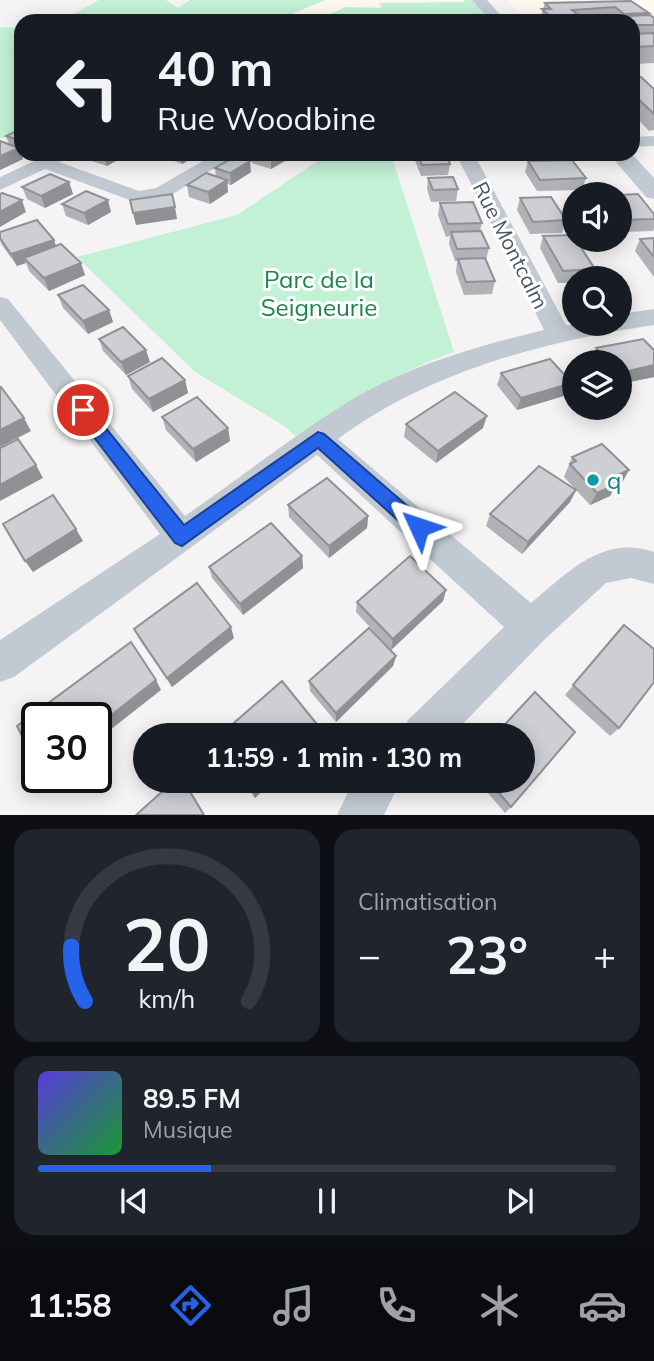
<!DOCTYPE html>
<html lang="fr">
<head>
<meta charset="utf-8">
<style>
	:root { --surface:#171b24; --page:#20242c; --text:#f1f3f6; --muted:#9ea1a6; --line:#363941; --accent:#2563eb }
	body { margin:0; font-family:Mulish,sans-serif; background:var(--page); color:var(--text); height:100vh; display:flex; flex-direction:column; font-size:26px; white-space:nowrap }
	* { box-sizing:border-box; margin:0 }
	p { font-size:23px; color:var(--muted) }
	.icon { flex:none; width:38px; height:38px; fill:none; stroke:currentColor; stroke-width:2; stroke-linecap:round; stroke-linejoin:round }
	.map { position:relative; height:815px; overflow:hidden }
	.side { display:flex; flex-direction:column; gap:14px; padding:14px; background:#0d0f14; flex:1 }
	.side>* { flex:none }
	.hud { position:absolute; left:14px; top:14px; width:626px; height:147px; border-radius:21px; box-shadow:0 4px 18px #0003; background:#171b24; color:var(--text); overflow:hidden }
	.tools { position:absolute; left:562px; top:182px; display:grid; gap:14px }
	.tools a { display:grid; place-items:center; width:70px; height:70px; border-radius:50%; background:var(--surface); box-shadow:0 4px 18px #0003; font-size:35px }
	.speed { position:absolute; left:21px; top:702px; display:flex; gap:14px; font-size:35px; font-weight:700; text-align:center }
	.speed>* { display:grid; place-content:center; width:91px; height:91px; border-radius:50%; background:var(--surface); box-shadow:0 4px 18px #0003; line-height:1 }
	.speed .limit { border:4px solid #111; border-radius:10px; background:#fff; color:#111 }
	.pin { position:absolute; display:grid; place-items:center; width:60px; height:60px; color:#fff; margin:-30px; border:4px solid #fff; border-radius:50%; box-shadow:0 2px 7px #0007 }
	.me { position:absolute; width:77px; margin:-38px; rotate:312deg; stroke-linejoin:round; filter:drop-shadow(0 0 5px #0008) }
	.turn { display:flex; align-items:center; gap:24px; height:147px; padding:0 28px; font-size:32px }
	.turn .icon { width:91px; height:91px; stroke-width:2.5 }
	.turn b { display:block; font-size:49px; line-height:60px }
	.big { font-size:52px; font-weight:700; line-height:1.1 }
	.side .tile { flex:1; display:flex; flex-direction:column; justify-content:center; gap:10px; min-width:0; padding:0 24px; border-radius:21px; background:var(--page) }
	.side .dial { align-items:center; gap:0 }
	.dial svg { height:182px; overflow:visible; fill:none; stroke:var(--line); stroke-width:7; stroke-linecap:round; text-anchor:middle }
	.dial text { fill:var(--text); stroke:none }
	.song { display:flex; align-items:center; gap:21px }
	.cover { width:84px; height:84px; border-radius:10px; background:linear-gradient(135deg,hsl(250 70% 55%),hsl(130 70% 35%)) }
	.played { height:7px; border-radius:4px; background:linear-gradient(90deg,var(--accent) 30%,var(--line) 30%) }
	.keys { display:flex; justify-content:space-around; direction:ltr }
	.heat { display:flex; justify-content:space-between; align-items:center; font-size:38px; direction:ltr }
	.side .tiles { flex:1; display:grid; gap:14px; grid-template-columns:1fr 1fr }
	.tile:last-child { grid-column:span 2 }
	.trip { position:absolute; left:133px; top:723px; width:402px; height:70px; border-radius:35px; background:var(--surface); box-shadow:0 4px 18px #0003; font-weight:700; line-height:70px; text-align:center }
	.dock { display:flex; height:112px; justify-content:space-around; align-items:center; background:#090b0e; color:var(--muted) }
	.dock .icon { width:49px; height:49px }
	.dock .active { color:var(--accent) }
	.dock b { font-size:32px; color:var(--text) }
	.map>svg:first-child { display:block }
	.commercial { fill:#fdf9ef }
	.green { fill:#c3f1d5 }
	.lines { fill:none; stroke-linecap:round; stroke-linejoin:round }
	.minor { fill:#c1cad2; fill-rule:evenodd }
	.tertiary { fill:#c1cad2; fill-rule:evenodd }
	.wall { fill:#b0b2b7 }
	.shaded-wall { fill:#909195 }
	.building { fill:#cdcfd5; stroke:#909195; stroke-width:2 }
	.route { fill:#2563eb; stroke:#184099; stroke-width:2 }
	.culture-dot { fill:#0f9aa8; stroke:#fff; stroke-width:2.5 }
	.labels { text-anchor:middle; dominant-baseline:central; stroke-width:6; stroke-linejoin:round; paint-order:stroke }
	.far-street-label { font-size:21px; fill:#4a5661; stroke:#fff }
	.park-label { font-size:24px; fill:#17864f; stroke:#fff }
	.culture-label { font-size:24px; fill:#0d838f; stroke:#fff; text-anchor:start }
</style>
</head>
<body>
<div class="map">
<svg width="654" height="815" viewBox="0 0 654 815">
	<rect width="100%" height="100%" fill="#f5f3f3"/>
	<g class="commercial">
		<polygon points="325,0 475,0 477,2 392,4 361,8 346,7 315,21 275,21"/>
		<polygon points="507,0 654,0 654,14 524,18"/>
	</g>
	<g class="green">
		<polygon points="99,0 166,0 178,8 190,0 325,0 275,21 61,21"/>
		<polygon points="464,0 475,0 487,17 480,18 481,21 315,21 346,7 378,8 382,7 379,3 464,2"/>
		<polygon points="0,27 21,28 21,130 0,139"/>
		<path d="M328,154H391L454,352C396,372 347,405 297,438L284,426L195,372L77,257L237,215Z"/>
	</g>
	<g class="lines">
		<g class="minor">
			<polygon points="654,136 654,146 634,147 634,137"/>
			<polygon points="49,154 69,154 67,159 59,162 139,191 156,188 215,154 237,154 168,197 138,203 45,169 0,190 0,177"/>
			<path d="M456,154H474L566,325L620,324V314L654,309V325C542,342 430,371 338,439L531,603C567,573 603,534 654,552V584L631,578L606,583L544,640L452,735H402L408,720L504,627L317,455L14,677L0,682V640L160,534L0,320V297L8,299L185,516C239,478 292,437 348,402C407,366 477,346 544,330Z"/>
			<polygon points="354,780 401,780 384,815 337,815"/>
		</g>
		<g class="tertiary">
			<polygon points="472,0 487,0 506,21 491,21"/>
			<polygon points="609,154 632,154 654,178 654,199 646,197"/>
		</g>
	</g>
	<g class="wall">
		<polygon points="631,1 649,13 648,15 654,18 654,63 634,64 634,21 539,21 545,3"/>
		<polygon points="634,77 654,89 654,130 649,131 634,115"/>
		<polygon points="21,129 21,151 20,150 23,159 0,170 0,141 9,144 6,136"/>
		<polygon points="87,154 128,154 107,166 89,160"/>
		<polygon points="160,154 199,154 182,164 161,156"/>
		<polygon points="251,154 290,154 287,156 284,155 285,161 271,169 252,163"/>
		<polygon points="415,154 446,154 450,164 448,175 421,176 414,158"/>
		<polygon points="532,154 561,154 560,156 534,157"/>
		<polygon points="528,161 586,178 582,190 537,191 525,172"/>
		<polygon points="215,168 251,172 231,185 227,184 228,192 210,204 189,197 187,185 216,177"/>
		<polygon points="428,178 458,189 456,201 431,202 427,189"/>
		<polygon points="69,182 73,194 45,208 27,199 22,187"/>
		<polygon points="620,195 654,214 654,228 653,231 620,232"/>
		<polygon points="520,198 566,220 562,233 530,234 517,210"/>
		<polygon points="440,203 482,223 480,231 489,248 486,260 495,281 492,294 464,295 456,272 457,261 455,261 449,244 450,236 446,237 438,215"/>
		<polygon points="62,204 111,212 88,225 66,216"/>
		<polygon points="0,232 54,240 56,246 85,275 49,291 29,271 26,263 17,266 2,245 0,241"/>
		<polygon points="543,236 595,269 591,278 574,278 574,283 558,283 540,248"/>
		<polygon points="654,238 654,277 635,251 640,239"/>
		<polygon points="58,295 109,310 113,322 88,334 63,308"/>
		<polygon points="99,339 150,362 126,375 103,351"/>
		<polygon points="596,348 654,350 654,377 620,384 620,362 592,362 591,361"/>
		<polygon points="501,373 567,395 517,410 497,385"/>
		<polygon points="128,376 185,380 188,393 153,412 132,389"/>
		<polygon points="162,417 228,428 230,441 196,462 166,430"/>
		<polygon points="406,424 483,428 436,463 404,437"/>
		<polygon points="572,457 622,483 616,485 610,496 590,505 564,477"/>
		<polygon points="576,490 570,502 522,554 486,526 490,514"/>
		<polygon points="288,505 368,516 367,528 329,558 289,517"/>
		<polygon points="302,556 303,568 243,615 212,578 209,567"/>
		<polygon points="446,590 443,601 391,650 356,612 357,602"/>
		<polygon points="624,625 619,728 610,736 565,695"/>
		<polygon points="134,629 234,638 172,687 139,639"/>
		<polygon points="396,656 393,666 336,722 310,691 309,681"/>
		<polygon points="243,780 273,780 255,798"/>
		<polygon points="477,780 523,780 511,807 505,813"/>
	</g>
	<g class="shaded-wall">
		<polygon points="19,148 23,159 0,170 0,156"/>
		<polygon points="105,154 128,154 107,166 104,155"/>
		<polygon points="180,154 199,154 182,164"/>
		<polygon points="277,154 284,154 285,161 271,169 271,158"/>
		<polygon points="250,161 251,172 231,185 230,173"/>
		<polygon points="227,180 228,192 210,204 208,192"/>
		<polygon points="69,182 73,194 45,208 41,196"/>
		<polygon points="22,200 26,212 0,227 0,212"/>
		<polygon points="108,200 111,212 88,225 84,213"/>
		<polygon points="175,207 177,219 136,225 133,213"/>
		<polygon points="54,240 58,252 24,258 26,263 17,266 11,254"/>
		<polygon points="81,263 85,275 49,291 44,278"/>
		<polygon points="109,310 113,322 88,334 83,321"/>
		<polygon points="146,350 150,362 126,375 121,362"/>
		<polygon points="654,365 654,377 620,384 620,373"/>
		<polygon points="185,380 188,393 153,412 149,399"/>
		<polygon points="572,383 567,395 517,410 521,398"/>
		<polygon points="487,416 483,428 436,463 438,451"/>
		<polygon points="24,418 31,431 0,447 0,430"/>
		<polygon points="228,428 230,441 196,462 193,449"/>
		<polygon points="36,465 43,478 0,501 0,485"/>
		<polygon points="629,470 622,483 616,485 610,496 590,505 597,493 611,478"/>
		<polygon points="576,490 570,502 522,554 528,542"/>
		<polygon points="368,516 367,528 329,558 329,546"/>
		<polygon points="76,529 83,541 33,572 25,561"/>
		<polygon points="302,556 303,568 243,615 240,604"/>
		<polygon points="446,590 443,601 391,650 393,639"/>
		<polygon points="231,627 234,638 172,687 167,678"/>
		<polygon points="396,656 393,666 336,722 336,713"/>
		<polygon points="156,680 161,690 96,741 96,727"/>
		<polygon points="320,728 320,735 312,735"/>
		<polygon points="264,780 273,780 255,798 252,792"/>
	</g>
	<g class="building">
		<polygon points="631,1 649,13 624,14 615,7 572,10 582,18 650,15 654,18 654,25 634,25 634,21 555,21 542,9 551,9 545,3"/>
		<polygon points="654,33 654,46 634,47 634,34"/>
		<polygon points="634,77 641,77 654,89 654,114 634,95"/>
		<polygon points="21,129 21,139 19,140 6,136"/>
		<polygon points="0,141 19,148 0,156"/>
		<polygon points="259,154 277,154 271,158"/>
		<polygon points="418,154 446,154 450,164 422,165"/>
		<polygon points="236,156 250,161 230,173 215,168"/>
		<polygon points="572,160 586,178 540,180 528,161"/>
		<polygon points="206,173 227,180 208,192 187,185"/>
		<polygon points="50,174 69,182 41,196 22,187"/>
		<polygon points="453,177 458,189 433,190 428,178"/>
		<polygon points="86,191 108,200 84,213 62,204"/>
		<polygon points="2,193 22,200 0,212 0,194"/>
		<polygon points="172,194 175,207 133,213 130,200"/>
		<polygon points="638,194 654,214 654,219 624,220 620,213 620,195"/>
		<polygon points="551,197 566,220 533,222 520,198"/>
		<polygon points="473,202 482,223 448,224 440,203"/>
		<polygon points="37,220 54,240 11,254 0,238 0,232"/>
		<polygon points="481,231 489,248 457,249 451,232"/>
		<polygon points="573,235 574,240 576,240 595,269 563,271 543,236"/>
		<polygon points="654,238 654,257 640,239"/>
		<polygon points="61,244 81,263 44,278 24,258"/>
		<polygon points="485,258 495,281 466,282 458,259"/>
		<polygon points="83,285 109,310 83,321 58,295"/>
		<polygon points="123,327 146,350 121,362 99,339"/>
		<polygon points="643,339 654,350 654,365 620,373 620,362 608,362 596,348"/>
		<polygon points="162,358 185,380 149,399 128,376"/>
		<polygon points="550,359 572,383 521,398 501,373"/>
		<polygon points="0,387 1,387 24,418 0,430"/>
		<polygon points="455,392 487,416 438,451 406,424"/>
		<polygon points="197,397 228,428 193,449 162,417"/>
		<polygon points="18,439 36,465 0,485 0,448"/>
		<polygon points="602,444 629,470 611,478 617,484 597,493 570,464 576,461 572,457"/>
		<polygon points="539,466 576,490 528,542 490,514"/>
		<polygon points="327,478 368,516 329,546 288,505"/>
		<polygon points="53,495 76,529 25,561 3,524"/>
		<polygon points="271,523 302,556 240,604 209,567"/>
		<polygon points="410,556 446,590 393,639 357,602"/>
		<polygon points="197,583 231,627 167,678 134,629"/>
		<polygon points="624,625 654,649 654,682 619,728 573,685"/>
		<polygon points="369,628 396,656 336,713 309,681"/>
		<polygon points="131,642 156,680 96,727 96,718 37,718 37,766 17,726"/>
		<polygon points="282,681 320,728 312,735 220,735"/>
		<polygon points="535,692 575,732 511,807 488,780 523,780 523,735 495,735"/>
		<polygon points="175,780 183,780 204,815 136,815"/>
		<polygon points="245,780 264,780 252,792"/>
	</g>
	<polygon class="route" points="83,405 88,406 184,525 318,432 324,434 426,522 429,527 426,533 419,535 412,533 318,448 182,546 175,543 77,415 75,410"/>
	<circle class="culture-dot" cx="593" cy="480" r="7"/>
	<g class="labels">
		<g class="far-street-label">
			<text transform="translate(511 245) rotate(63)">Rue Montcalm</text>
		</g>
		<g class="park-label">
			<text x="319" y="279">Parc de la<tspan x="319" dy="28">Seigneurie</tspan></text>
		</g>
		<g class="culture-label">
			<text x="607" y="480">q</text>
		</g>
	</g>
</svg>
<div class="tools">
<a><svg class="icon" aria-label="sound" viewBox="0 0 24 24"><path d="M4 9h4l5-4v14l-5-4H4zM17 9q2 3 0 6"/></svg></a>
<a><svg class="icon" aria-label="search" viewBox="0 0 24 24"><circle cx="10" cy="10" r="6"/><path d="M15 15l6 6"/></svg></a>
<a><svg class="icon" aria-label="layers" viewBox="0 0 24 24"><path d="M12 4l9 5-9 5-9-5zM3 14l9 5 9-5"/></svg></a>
</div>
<div class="speed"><div class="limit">30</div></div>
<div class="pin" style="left:83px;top:410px;background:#d93025"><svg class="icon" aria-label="arrive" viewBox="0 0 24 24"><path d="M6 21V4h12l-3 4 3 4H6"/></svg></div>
<svg class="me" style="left:419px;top:527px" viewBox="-20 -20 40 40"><path d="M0-17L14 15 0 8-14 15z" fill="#2563eb" stroke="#fff" stroke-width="4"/></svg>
<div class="trip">11:59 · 1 min · 130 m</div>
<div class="hud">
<div class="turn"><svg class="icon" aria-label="left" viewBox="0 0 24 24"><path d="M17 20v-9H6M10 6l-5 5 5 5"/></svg><div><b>40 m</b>Rue Woodbine</div></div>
</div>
</div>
<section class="side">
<div class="tiles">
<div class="tile dial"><svg viewBox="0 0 100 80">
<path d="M14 69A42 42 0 1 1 86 69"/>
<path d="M14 69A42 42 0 0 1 8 45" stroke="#2563eb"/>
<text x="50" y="56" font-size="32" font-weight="700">20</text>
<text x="50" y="72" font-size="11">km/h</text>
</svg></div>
<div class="tile"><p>Climatisation</p>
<div class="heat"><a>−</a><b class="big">23°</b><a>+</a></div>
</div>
<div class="tile">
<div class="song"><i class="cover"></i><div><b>89.5 FM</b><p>Musique</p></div></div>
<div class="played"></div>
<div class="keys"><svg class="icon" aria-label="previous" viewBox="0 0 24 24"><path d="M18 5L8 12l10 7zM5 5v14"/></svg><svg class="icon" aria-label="pause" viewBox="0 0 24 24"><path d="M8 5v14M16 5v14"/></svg><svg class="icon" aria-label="next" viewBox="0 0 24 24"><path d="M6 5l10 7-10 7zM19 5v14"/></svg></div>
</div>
</div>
</section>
<nav class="dock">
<b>11:58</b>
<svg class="icon active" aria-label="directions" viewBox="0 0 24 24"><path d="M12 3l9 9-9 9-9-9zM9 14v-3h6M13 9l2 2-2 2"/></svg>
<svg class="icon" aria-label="music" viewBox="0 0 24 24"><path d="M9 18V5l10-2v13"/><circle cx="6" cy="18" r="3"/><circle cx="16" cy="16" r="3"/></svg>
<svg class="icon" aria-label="phone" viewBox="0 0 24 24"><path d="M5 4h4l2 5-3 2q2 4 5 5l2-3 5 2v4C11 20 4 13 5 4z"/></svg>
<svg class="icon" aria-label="climate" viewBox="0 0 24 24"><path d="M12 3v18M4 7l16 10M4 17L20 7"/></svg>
<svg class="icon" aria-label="car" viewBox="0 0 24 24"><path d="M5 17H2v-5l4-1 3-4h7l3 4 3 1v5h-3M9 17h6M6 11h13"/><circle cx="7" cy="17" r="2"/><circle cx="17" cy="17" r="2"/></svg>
</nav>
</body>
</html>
